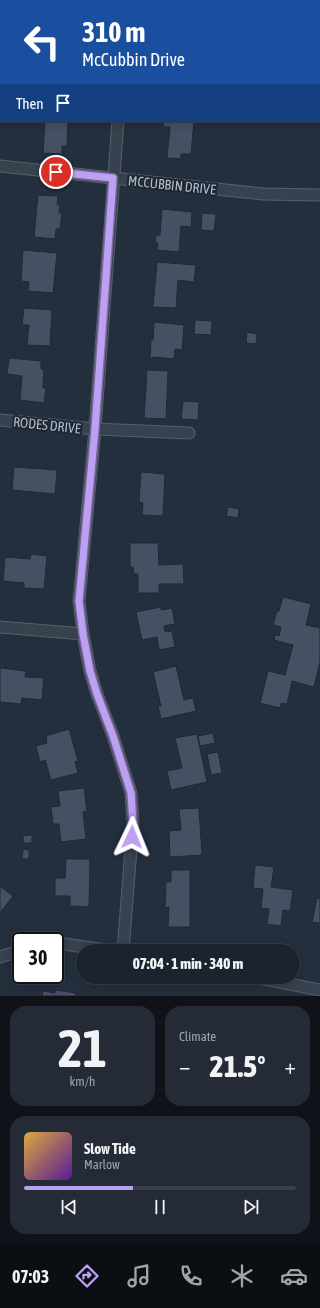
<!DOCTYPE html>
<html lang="en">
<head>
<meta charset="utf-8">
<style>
	:root { --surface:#1b232e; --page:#242b36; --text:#f1f3f6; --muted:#a0a4aa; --line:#39404a; --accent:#bca0f2 }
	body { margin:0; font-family:"Asap Condensed",sans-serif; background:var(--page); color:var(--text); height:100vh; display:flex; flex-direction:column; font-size:15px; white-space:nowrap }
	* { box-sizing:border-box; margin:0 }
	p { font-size:13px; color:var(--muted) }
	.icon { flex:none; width:22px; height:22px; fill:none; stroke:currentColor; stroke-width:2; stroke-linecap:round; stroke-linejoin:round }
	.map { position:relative; height:996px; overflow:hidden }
	.panel { display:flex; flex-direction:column; gap:10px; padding:10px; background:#0f1319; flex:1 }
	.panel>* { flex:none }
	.guide { position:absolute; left:0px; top:0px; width:320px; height:122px; box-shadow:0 2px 10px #0003,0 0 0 1px var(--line); background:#1a4fa0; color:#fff; overflow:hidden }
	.speed { position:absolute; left:12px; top:932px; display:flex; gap:8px; font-size:20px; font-weight:700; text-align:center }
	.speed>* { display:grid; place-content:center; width:52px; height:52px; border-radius:50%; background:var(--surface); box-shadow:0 2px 10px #0003,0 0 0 1px var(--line); line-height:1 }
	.speed .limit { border:2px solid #111; border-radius:6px; background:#fff; color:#111 }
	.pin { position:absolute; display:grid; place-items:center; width:34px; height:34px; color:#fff; margin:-17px; border:2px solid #fff; border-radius:50%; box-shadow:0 1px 4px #0007 }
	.me { position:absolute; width:44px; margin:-22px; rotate:2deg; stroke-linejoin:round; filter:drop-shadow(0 0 3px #0008) }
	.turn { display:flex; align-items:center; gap:14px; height:84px; padding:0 16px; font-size:18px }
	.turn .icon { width:52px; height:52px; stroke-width:2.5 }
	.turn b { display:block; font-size:28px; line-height:34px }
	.then { display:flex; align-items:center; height:38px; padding:0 16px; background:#0003; gap:8px; font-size:15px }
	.big { font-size:30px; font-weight:800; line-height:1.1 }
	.panel .widget { flex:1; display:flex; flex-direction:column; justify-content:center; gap:6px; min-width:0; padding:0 14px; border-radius:16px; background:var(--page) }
	.panel .dial { align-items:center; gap:0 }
	.dial b { font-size:52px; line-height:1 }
	.song { display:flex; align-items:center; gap:12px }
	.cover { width:48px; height:48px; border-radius:6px; background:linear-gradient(135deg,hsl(40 70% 55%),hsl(270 70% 35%)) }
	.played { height:4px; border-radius:2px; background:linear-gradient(90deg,var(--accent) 40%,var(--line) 40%) }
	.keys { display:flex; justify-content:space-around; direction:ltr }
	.heat { display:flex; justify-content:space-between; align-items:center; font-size:22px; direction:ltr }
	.panel .tiles { flex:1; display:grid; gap:10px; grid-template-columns:1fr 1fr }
	.widget:last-child { grid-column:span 2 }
	.trip { position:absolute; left:76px; top:944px; width:224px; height:40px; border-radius:20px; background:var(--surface); box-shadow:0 2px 10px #0003,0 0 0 1px var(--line); font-weight:800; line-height:40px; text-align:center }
	.tab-bar { display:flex; height:64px; justify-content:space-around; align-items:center; background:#0b0e12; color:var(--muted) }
	.tab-bar .icon { width:28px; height:28px }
	.tab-bar .active { color:var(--accent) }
	.tab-bar b { font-size:18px; color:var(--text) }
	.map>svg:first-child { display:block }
	.building { fill:#455162; stroke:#1f2835 }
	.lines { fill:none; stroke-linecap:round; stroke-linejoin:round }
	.minor-casing { stroke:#565f6c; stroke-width:13 }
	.minor { stroke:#38414e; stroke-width:11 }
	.route-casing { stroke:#7a689d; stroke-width:10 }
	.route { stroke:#bca0f2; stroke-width:7 }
	.labels { text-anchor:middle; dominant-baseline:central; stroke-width:4; stroke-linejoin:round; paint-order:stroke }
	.street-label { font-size:14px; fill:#b4bcc9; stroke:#1d2633 }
</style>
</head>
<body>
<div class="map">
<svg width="320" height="996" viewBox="0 0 320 996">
	<rect width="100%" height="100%" fill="#242f3e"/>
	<g class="building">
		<rect x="51" y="0" width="27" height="1"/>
		<rect x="171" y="0" width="25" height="1"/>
		<polygon points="45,121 68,121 67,146 62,146 62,154 43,153"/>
		<polygon points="164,121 194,121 191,154 181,154 181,159 167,158 170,127 163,127"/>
		<polygon points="38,195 58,196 57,205 60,205 59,213 62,213 60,229 56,229 55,239 34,237"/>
		<polygon points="162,209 192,212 191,227 181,226 179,252 157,250 158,243 155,243 156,235 160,235"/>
		<polygon points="202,213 216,214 214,231 201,230"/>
		<polygon points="23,250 57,253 53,293 28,291 29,282 21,281"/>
		<polygon points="157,262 196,265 194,282 178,280 176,308 153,307"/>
		<polygon points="24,308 52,310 50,346 27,345 29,325 22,325"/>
		<polygon points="195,320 212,321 211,335 194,334"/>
		<polygon points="154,322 184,325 182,350 175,349 174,359 153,357 153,358 150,358 151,340 153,340"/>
		<polygon points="247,332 257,334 256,344 246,343"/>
		<polygon points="9,358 41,361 41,369 44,370 43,388 46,388 44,403 20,400 22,376 7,374"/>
		<polygon points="147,370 168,371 166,419 144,418"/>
		<polygon points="183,401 199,402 198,420 181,419"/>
		<polygon points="14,467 57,470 55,494 12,490"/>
		<polygon points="141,472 165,474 163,516 142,515 143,503 139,502"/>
		<polygon points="228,507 239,509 238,518 226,516"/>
		<polygon points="130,543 158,543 159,565 183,564 184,584 159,584 159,593 138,593 138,574 134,574 133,567 130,567"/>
		<polygon points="31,554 47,556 44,589 24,588 24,583 3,581 5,557 30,559"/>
		<polygon points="283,597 311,604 306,625 320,628 320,662 314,687 292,681 287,704 281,703 280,708 260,703 268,671 285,675 293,645 274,640 275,635 279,636 281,627 273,625 277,611 279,611"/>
		<polygon points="161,607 161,610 172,608 175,624 164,626 165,632 172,631 175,647 159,650 157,637 142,640 136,612"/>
		<polygon points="176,666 184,700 193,698 196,711 161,719 158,706 161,706 153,672"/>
		<polygon points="0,668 26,671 25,677 44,678 42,700 22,698 21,704 0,702"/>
		<polygon points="69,729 78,761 75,762 78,773 51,780 45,760 40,762 36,746 47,743 46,736"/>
		<polygon points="213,733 215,743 200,746 198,736"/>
		<polygon points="197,734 207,782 171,790 167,771 182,768 175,738"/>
		<polygon points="218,752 222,773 211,775 207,754"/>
		<polygon points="84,788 87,811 83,812 86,839 61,842 59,824 53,824 51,807 60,806 58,791"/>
		<polygon points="199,808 202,855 170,857 169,831 181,830 179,809"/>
		<polygon points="32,835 32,843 23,843 23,836"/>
		<polygon points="23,849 29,850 29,859 22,859"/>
		<polygon points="66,859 90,859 89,907 70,906 70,896 55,896 55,878 65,878"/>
		<polygon points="255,865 274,867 271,887 293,890 290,911 283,910 281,926 267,924 269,909 261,908 263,889 253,888"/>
		<polygon points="171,870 190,870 190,927 168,927 169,907 165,908 166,882 171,882"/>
		<polygon points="0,886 13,896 0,913"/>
		<polygon points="317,898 320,899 320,923 312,922"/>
		<polygon points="55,990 76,993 75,996 42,996 43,991 55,993"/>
	</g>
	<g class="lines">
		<defs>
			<g id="minor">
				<polyline points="127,1 127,0"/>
				<polyline points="118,121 95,429 79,601 83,634 90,671 97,694 113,736 131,793 133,823 123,951"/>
				<polyline points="0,166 235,191 263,194 320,195"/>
				<polyline points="0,420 95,429 189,433"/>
				<polyline points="0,627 83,634"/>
				<polyline points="55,944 64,944 113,951"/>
				<polyline points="0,957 21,950"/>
				<polyline points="253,977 320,990"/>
			</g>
		</defs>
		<use href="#minor" class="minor-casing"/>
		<use href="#minor" class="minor"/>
	</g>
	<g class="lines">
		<defs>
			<polyline id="route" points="56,172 113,178 95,429 79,601 83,634 90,671 97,694 113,736 131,793 133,823 132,837"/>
		</defs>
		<use href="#route" class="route-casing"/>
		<use href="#route" class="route"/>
	</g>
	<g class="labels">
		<g class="street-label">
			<text transform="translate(172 185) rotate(6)">MCCUBBIN DRIVE</text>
			<text transform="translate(47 425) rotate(6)">RODES DRIVE</text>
		</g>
	</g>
</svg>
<div class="speed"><div class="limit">30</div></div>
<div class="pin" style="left:56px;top:172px;background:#d93025"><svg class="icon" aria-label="arrive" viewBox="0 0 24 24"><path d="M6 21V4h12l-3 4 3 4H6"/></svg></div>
<svg class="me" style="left:132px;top:837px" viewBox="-20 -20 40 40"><path d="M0-17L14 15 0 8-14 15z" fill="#bca0f2" stroke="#fff" stroke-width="4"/></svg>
<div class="trip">07:04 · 1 min · 340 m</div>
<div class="guide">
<div class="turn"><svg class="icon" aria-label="left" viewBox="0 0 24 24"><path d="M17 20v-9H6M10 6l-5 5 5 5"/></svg><div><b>310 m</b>McCubbin Drive</div></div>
<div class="then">Then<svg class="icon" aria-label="arrive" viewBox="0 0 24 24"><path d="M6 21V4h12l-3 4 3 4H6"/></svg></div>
</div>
</div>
<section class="panel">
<div class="tiles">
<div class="widget dial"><b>21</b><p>km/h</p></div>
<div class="widget"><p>Climate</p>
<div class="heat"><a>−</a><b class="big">21.5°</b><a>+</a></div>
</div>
<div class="widget">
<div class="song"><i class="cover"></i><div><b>Slow Tide</b><p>Marlow</p></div></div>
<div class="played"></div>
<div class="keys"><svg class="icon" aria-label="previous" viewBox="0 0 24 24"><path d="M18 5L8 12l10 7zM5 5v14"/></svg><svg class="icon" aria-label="pause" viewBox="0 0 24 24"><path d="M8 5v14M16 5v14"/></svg><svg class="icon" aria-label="next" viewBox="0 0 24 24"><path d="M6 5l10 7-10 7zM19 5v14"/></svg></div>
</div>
</div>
</section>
<nav class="tab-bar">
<b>07:03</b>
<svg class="icon active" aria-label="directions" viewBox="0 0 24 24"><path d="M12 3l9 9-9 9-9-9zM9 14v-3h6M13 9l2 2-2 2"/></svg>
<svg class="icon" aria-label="music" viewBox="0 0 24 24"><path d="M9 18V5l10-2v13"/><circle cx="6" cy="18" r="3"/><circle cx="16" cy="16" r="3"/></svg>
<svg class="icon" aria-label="phone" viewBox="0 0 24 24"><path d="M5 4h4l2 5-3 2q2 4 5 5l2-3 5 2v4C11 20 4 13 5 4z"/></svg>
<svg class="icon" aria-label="climate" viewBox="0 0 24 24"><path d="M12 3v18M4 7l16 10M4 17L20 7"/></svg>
<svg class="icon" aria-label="car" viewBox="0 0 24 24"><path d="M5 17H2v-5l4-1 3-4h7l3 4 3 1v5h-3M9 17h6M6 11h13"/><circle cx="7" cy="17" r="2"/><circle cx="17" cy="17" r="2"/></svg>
</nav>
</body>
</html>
